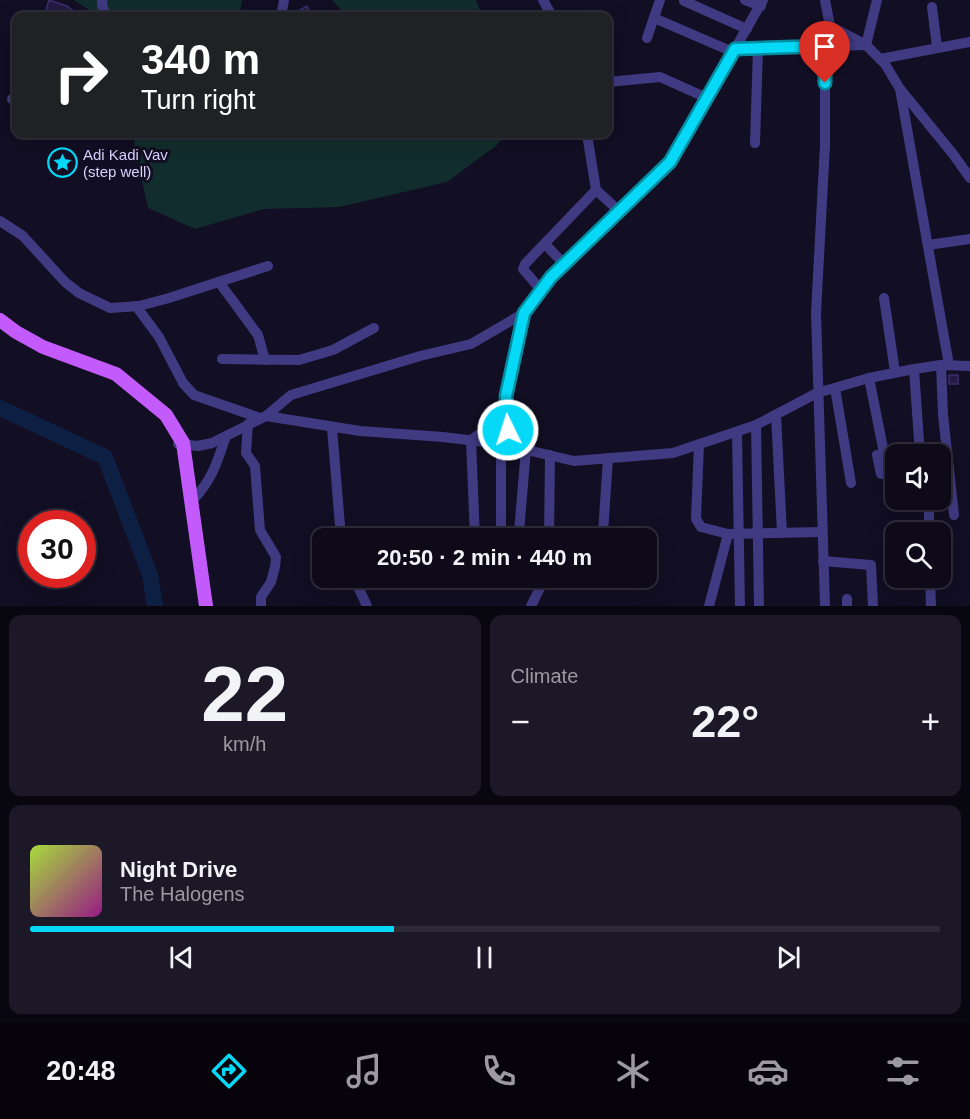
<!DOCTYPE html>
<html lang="en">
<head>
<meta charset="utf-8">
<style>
	:root { --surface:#0e0a1a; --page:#1c1827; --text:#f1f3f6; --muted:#9b9aa2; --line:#2e2b39; --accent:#05d9f7 }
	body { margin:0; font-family:Arial,sans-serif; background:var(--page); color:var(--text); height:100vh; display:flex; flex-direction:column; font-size:22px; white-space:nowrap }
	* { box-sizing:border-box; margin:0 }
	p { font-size:20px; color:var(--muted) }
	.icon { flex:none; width:33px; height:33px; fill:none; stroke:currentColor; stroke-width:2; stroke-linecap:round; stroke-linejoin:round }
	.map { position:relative; height:606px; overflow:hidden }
	.panel { display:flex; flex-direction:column; gap:9px; padding:9px; background:#08060e; flex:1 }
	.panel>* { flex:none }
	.hud { position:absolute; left:12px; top:12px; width:600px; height:126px; border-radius:12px; box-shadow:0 6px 24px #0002,0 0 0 2px var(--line); background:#202124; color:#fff; overflow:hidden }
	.tools { position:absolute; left:885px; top:444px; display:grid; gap:12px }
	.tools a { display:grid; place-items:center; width:66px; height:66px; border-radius:12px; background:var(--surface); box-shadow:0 6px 24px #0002,0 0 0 2px var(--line); font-size:30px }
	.speed { position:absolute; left:18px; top:510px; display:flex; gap:12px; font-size:30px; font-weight:700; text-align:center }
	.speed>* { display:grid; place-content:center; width:78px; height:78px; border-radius:50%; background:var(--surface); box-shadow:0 6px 24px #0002,0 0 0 2px var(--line); line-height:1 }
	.speed .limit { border:9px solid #d22; background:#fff; color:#111 }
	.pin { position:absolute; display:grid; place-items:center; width:51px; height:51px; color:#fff; margin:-62px -26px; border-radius:50% 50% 50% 0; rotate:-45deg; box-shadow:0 0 6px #0007 }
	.pin .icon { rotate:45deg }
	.me { position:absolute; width:66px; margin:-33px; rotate:356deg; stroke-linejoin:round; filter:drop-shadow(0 0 4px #0008) }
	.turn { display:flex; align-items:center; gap:21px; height:126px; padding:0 30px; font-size:27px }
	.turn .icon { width:78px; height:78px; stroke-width:2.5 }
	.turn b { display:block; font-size:42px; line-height:51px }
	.big { font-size:45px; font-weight:700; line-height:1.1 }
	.panel .widget { flex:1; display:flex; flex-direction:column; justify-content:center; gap:9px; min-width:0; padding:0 21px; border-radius:12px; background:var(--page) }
	.panel .dial { align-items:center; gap:0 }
	.dial b { font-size:78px; line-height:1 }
	.song { display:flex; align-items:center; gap:18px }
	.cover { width:72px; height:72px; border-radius:9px; background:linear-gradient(135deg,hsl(80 70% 55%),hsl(310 70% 35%)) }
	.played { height:6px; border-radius:3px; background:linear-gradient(90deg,var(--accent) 40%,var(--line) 40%) }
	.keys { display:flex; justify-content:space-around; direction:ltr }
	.heat { display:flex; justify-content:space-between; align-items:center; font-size:33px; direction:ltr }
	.panel .tiles { flex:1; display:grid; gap:9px; grid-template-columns:1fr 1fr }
	.widget:last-child { grid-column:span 2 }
	.trip { position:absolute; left:312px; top:528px; width:345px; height:60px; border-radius:12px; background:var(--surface); box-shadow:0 6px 24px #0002,0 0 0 2px var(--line); font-weight:700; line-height:60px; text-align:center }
	.menu { display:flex; height:96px; justify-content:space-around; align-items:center; background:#06040a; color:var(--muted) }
	.menu .icon { width:42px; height:42px }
	.menu .current { color:var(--accent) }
	.menu b { font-size:27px; color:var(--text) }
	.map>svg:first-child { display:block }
	.green { fill:#122d2d }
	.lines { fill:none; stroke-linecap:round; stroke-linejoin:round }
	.river { stroke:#0d2044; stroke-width:16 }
	.building { fill:#241b44; stroke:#3c2d6f; stroke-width:1.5 }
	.minor { stroke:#3f3a81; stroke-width:10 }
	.major { stroke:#c35bfc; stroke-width:14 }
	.route-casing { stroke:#038da1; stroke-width:15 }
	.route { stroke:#05d9f7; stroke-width:10 }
	.labels { text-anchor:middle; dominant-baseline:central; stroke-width:6; stroke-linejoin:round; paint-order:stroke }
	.poi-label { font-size:15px; fill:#d8d1fe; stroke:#120e23; text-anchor:start }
</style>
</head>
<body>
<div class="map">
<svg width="970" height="606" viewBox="0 0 970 606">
	<rect width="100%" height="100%" fill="#120e23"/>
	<g class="green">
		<polygon points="74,0 242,0 239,16 91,16 92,12"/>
		<polygon points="332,0 476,0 482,16 346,16"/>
		<polygon points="135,134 506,134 496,146 447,182 339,207 264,209 195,229 148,208 134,144"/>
	</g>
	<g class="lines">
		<polyline class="river" points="0,408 105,457 150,575 155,606"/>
	</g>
	<g class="building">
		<polygon points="49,0 67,6 80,16 44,16"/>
		<polygon points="307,6 312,16 289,16"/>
		<rect x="949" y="375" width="9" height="9"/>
	</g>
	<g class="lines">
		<g class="minor">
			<polyline points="102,0 102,5 106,16"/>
			<polyline points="543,0 552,16"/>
			<polyline points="745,0 761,6"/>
			<polyline points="825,0 830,26 866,45 885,64 900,89 953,154 970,178"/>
			<polyline points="684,1 747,29"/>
			<polyline points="932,7 937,47"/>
			<polyline points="281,16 284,0"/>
			<polyline points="654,18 733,52"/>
			<polyline points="647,38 660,0"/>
			<polyline points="735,49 866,45 877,0"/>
			<polyline points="880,59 970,42"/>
			<polyline points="608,82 660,77 707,98"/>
			<polyline points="900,89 949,365"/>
			<polyline points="12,99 16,98"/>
			<polyline points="587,134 596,190 619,211"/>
			<polyline points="755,143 758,48"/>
			<polyline points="0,221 23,236 65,282 79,293 110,308 139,306 169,298 268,266"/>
			<polyline points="545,244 564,264"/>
			<polyline points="928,245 970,239"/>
			<polyline points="219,282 258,335 265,360"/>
			<polyline points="541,290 523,269 525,264 596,190"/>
			<polyline points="884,298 895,372"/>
			<polyline points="136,306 159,337 183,383 194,395 260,418"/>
			<polyline points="222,359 299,360 333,350 374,328"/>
			<polyline points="941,365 943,415 954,515"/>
			<polyline points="914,369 919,441"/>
			<polyline points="869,378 884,453 877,455 881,474"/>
			<polyline points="835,388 851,483"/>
			<polyline points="776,415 782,533"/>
			<polyline points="266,416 360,431 443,437 501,444 574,461 673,453 756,425 817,393 869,378 914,369 941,365 970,366"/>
			<polyline points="248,424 246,453 255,466 260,530 276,557 275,567 271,582 261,597 261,606"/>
			<polyline points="756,425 759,606"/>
			<polyline points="332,428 341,538"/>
			<polyline points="737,433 740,606"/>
			<polyline points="178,444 198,446 212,443 266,416 291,395 420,356 471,344 524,313"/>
			<polyline points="509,445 506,396 524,313 551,277 670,162 763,0"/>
			<polyline points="699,445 696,519 701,527 728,534 822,532"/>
			<polyline points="929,500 929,532"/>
			<path d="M192,501C212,480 217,463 226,436"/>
			<polyline points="501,532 501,444"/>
			<polyline points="475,538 471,440 507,414"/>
			<polyline points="510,538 519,532 526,449"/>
			<polyline points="549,538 550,455"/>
			<polyline points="600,538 603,533 608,458"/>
			<polyline points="823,561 871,565 873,606"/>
			<polyline points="354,578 367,606"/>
			<polyline points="930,578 931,606"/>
			<polyline points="531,606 545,578"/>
			<polyline points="709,606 728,534"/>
			<polyline points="825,606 816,313 825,145 825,46 830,26"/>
			<polyline points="847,606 847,599"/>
		</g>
		<polyline class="major" points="0,320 16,332 43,347 116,374 166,415 183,443 206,606"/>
	</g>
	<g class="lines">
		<defs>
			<polyline id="route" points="508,430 506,396 524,313 551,277 670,162 735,49 825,46 825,83"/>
		</defs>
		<use href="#route" class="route-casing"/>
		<use href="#route" class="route"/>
	</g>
	<defs>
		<symbol id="sight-ring" viewBox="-11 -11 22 22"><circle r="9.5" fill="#120e23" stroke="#05d9f7" stroke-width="1.5"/><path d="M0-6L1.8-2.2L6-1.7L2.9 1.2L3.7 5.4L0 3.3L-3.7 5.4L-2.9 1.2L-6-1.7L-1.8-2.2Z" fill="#05d9f7"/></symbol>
	</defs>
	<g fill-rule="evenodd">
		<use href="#sight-ring" x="46" y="146" width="33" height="33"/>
	</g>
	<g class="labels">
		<g class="poi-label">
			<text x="83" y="154">Adi Kadi Vav<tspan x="83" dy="17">(step well)</tspan></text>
		</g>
	</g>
</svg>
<div class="tools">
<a><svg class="icon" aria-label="sound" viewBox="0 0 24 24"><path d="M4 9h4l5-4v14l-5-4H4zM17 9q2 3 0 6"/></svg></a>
<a><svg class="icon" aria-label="search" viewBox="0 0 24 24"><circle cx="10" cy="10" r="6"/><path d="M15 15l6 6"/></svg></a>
</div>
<div class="speed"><div class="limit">30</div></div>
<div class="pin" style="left:825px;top:83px;background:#d93025"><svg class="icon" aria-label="arrive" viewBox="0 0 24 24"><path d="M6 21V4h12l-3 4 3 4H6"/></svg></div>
<svg class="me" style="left:508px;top:430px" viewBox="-20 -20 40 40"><circle r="17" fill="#05d9f7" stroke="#fff" stroke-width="3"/><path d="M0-11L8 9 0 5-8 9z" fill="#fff"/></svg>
<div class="trip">20:50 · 2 min · 440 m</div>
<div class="hud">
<div class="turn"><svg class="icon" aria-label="right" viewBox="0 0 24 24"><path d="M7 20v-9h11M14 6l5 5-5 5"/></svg><div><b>340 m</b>Turn right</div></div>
</div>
</div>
<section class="panel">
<div class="tiles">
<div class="widget dial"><b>22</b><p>km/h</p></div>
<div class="widget"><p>Climate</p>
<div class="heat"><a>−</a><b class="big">22°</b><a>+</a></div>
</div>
<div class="widget">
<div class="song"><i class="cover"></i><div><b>Night Drive</b><p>The Halogens</p></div></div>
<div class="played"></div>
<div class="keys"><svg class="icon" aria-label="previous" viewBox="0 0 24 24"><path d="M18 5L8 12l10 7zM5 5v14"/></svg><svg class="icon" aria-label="pause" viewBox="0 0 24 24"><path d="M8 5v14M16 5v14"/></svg><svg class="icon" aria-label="next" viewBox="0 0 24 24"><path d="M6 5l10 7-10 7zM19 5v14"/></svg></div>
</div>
</div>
</section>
<nav class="menu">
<b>20:48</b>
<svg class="icon current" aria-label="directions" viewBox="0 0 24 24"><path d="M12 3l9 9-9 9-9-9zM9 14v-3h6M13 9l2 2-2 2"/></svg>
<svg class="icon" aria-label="music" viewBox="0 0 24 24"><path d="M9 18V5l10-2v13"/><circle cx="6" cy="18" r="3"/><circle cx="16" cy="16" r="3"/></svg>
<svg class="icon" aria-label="phone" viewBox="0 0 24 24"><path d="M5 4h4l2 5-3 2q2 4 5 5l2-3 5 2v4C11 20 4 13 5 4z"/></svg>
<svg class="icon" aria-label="climate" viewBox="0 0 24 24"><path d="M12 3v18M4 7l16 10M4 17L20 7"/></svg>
<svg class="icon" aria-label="car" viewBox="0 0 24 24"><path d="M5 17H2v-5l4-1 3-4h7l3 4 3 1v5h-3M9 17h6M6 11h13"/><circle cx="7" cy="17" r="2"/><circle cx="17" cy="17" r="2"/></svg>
<svg class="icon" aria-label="filters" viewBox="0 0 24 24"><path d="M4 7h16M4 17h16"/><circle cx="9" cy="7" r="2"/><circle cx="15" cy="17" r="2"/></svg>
</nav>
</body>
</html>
